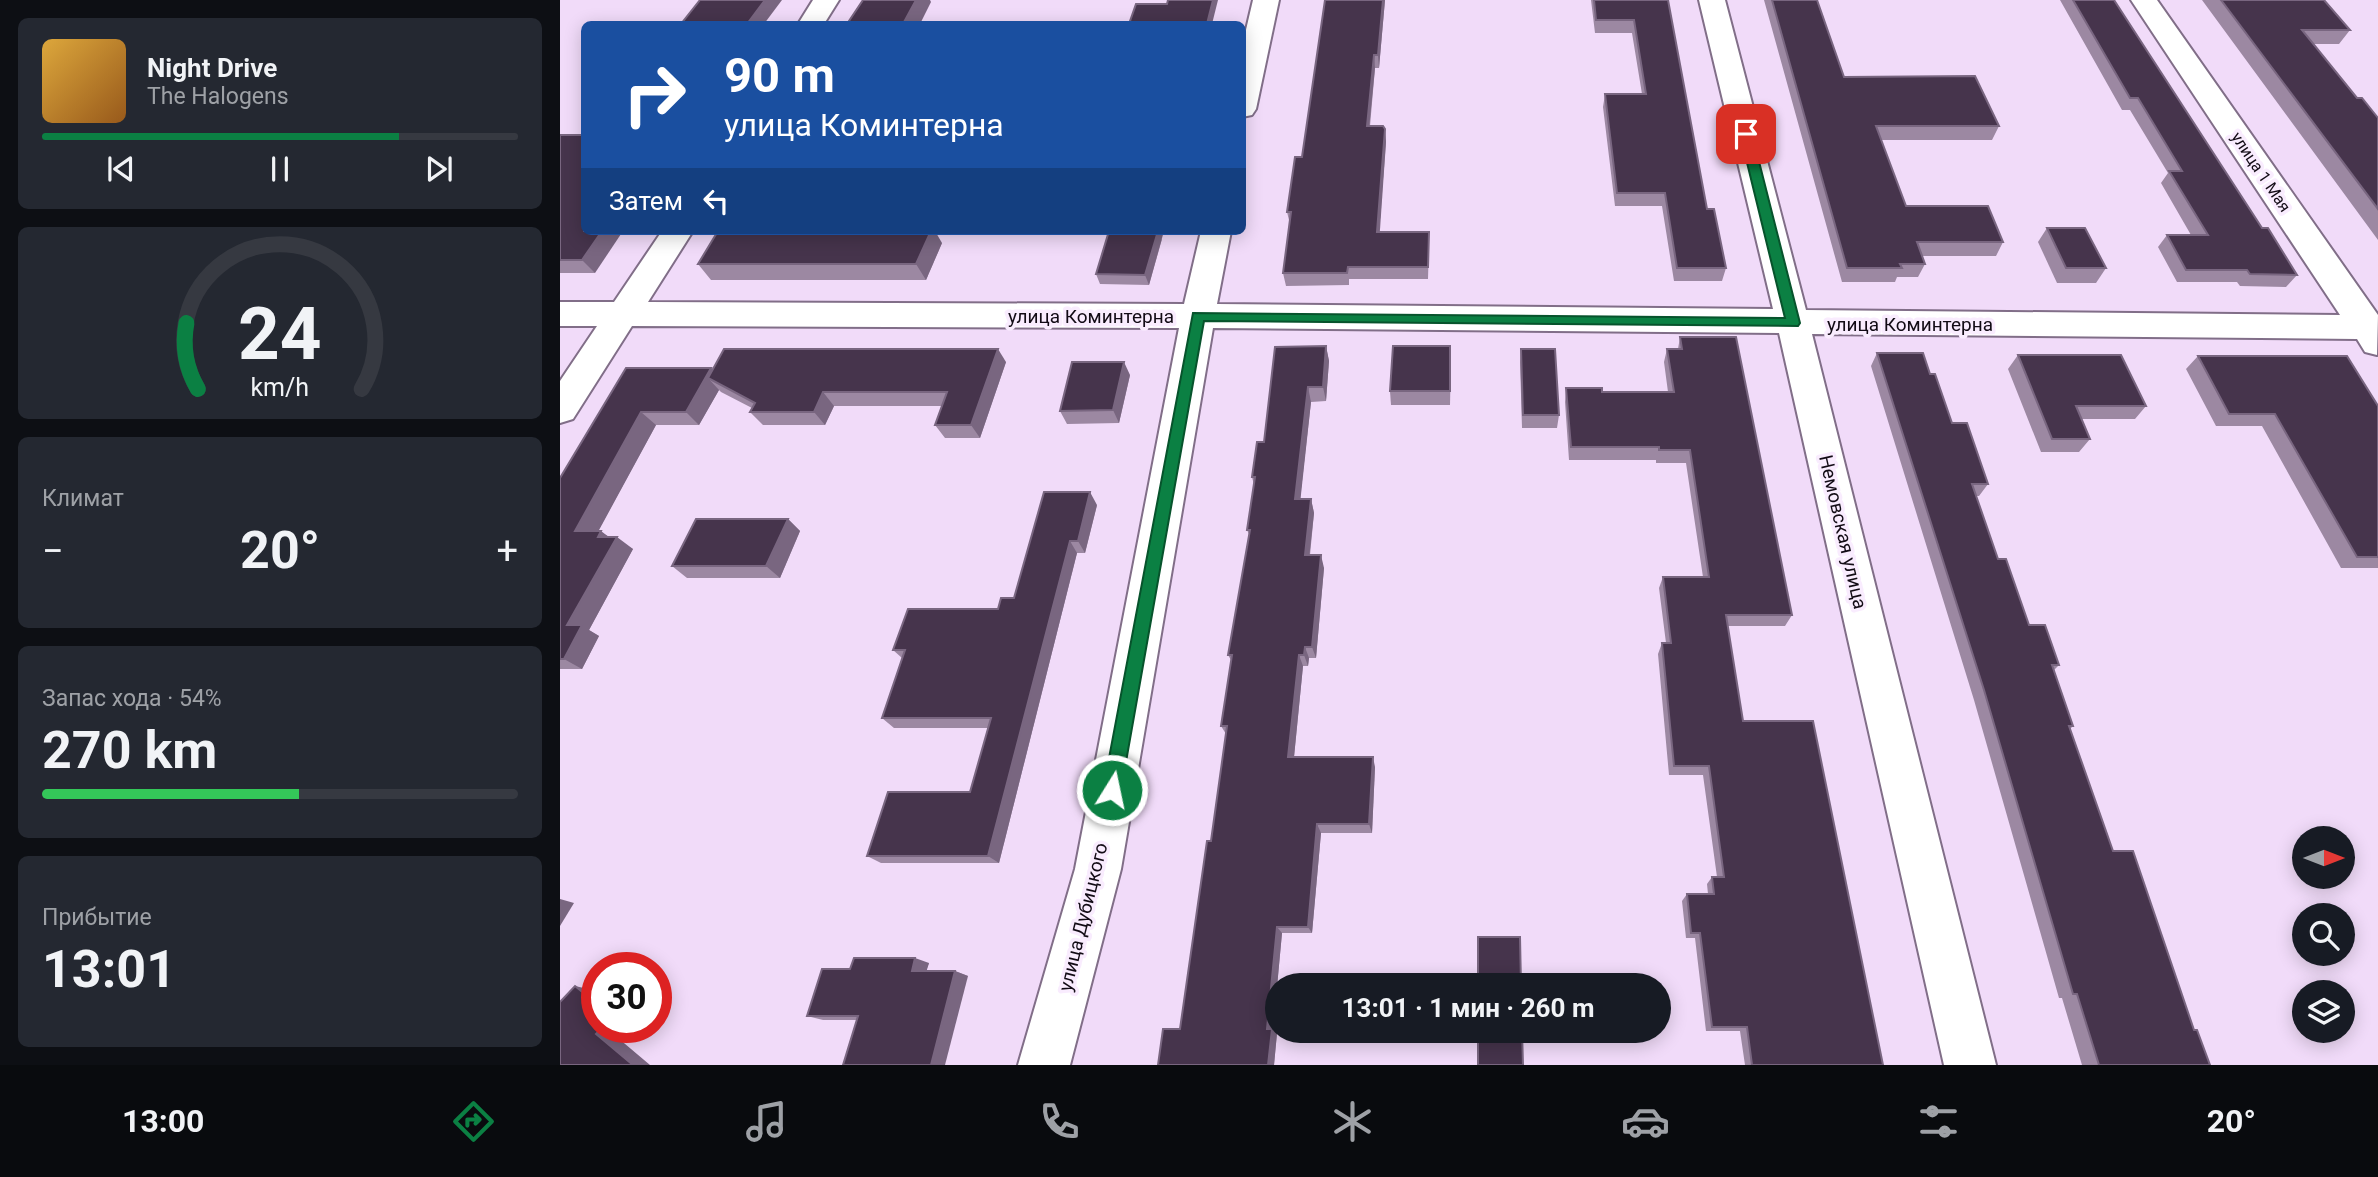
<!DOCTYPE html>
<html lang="ru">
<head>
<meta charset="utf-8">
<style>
	:root { --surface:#171b24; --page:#242831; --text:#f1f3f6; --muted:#9ea1a6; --line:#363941; --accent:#0b8043 }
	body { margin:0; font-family:Roboto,sans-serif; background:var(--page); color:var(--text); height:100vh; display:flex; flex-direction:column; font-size:26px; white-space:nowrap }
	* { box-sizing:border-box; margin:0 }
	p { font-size:23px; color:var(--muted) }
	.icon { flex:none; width:38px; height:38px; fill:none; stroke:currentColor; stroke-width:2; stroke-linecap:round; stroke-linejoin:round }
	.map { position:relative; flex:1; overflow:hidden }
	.sheet { display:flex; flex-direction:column; gap:18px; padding:18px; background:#0d0f14; width:560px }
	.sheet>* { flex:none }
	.hud { position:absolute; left:21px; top:21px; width:665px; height:214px; border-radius:10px; box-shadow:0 4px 18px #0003; background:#1a4fa0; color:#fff; overflow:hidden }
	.needle { width:46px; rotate:90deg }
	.fabs { position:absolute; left:1732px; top:826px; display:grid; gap:14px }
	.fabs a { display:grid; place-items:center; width:63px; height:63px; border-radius:50%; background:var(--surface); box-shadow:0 4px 18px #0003; font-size:35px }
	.speed { position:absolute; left:21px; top:952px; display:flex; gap:14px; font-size:35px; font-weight:700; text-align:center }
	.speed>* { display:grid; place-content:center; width:91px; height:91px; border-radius:50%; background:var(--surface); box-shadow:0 4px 18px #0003; line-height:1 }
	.speed .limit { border:10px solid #d22; background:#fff; color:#111 }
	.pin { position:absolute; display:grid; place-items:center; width:60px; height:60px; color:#fff; margin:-30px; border-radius:14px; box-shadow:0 4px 10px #0006 }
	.me { position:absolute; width:77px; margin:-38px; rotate:10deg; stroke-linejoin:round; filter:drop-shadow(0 0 5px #0008) }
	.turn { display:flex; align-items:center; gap:24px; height:147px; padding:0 28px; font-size:32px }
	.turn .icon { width:91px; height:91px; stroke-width:2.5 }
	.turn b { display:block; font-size:49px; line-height:60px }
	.then { display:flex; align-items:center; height:66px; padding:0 28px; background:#0003; gap:14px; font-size:26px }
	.big { font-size:52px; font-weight:700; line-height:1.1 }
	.sheet .card { flex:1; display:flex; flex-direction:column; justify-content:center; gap:10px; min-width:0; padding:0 24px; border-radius:10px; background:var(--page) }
	.sheet .dial { align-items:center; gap:0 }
	.dial svg { height:182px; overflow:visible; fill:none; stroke:var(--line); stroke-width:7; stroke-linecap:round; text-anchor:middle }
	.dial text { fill:var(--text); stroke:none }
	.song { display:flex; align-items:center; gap:21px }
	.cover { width:84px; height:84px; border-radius:10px; background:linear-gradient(135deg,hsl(40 70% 55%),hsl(30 70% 35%)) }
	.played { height:7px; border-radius:4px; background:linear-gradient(90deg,var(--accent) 75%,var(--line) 75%) }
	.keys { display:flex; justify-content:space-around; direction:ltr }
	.heat { display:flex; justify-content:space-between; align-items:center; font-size:38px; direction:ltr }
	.charge { height:10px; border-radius:5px; background:linear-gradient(90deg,#34c759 54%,var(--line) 0) }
	.trip { position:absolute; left:705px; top:973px; width:406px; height:70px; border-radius:35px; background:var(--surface); box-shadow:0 4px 18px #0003; font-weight:700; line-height:70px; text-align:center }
	.dock { display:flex; height:112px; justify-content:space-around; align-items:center; background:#090b0e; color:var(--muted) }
	.dock .icon { width:49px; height:49px }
	.dock .selected { color:var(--accent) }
	.dock b { font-size:32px; color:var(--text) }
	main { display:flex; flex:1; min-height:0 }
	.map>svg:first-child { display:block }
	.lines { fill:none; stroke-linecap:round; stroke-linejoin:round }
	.street-casing { stroke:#816e88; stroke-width:4 }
	.street { fill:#fff; fill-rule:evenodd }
	.wall { fill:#9c88a2 }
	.shaded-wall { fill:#796680 }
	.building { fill:#46344c; stroke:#796680; stroke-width:2 }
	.route { fill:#0b8043; stroke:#07532c; stroke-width:2 }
	.labels { text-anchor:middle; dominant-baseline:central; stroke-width:7; stroke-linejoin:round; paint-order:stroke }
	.far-street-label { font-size:16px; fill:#120b15; stroke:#f9ecfe }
	.street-label { font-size:19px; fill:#120b15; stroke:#f9ecfe }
</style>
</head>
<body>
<main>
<section class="sheet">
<div class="card">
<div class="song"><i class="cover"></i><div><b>Night Drive</b><p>The Halogens</p></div></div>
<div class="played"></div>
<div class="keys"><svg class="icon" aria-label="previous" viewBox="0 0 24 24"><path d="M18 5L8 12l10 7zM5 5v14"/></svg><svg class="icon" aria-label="pause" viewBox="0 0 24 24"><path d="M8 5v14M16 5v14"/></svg><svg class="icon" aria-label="next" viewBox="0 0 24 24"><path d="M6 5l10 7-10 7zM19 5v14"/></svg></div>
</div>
<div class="card dial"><svg viewBox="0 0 100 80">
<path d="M14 69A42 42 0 1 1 86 69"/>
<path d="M14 69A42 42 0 0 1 9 40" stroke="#0b8043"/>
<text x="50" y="56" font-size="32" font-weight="700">24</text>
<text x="50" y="72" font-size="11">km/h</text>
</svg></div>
<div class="card"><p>Климат</p>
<div class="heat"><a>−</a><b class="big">20°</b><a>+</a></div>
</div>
<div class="card"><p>Запас хода · 54%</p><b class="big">270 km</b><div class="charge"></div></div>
<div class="card"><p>Прибытие</p><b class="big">13:01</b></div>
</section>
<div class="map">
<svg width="1818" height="1065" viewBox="0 0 1818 1065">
	<rect width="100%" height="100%" fill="#f1dbf9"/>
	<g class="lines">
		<defs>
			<g id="street">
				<polygon points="253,0 279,0 264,24 238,24"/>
				<polygon points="693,0 719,0 696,109 692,115 682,117 682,47"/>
				<polygon points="1139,0 1165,0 1246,310 1780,315 1571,0 1597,0 1818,315 1817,355 1805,352 1797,339 1252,334 1436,1065 1384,1065 1219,333 653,328 561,869 510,1065 458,1065 515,869 619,328 72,326 13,419 0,423 0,381 37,326 0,326 0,302 54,302 102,231 133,231 88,302 624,304 641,231 671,231 657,304 1213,309"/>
			</g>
		</defs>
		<use href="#street" class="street-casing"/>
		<use href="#street" class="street"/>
	</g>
	<g class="wall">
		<polygon points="765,0 825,0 819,68 815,68 810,126 825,129 826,142 819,232 869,244 868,279 789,279 789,285 726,286 723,273 730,224 727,212 742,157"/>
		<polygon points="1031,0 1108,0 1147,209 1166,268 1162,281 1114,281 1102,206 1055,206 1043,107 1045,94 1082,94 1072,33 1035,33"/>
		<polygon points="1204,0 1257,0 1284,77 1439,126 1432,140 1321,140 1346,206 1443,242 1436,256 1362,256 1365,264 1358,277 1337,277 1335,282 1282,282"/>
		<polygon points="1500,0 1554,0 1702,228 1737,275 1726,287 1680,286 1677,282 1617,282 1598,247 1607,235 1631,235 1601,183 1608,173 1570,110 1562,110"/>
		<polygon points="1642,0 1764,0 1790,30 1779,44 1753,44 1797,98 1818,118 1818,240"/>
		<polygon points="0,135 35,273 0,273"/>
		<polygon points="1487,228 1546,268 1536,283 1497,283 1478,242"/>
		<polygon points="602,239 589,285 540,284 536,274"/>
		<polygon points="382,243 366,280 151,280 138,264"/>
		<polygon points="1120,337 1232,615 1225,626 1168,626 1183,721 1323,1065 1185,1065 1180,1031 1146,1031 1135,938 1126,938 1122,901 1127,894 1148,894 1147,884 1152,877 1157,877 1143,775 1109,775 1098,654 1102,643 1106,643 1099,588 1103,577 1143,577 1126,463 1096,463 1096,460 1009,460 1005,402 1006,388 1042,392 1108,392 1104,362 1107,349 1118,349"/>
		<polygon points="766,346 769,361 766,401 751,402 740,499 751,499 754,513 750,555 764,568 756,658 749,658 748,666 743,666 734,757 815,767 812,833 761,833 752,933 722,933 713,1030 717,1033 714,1065 598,1065 620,1029 651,841 666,734 661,726 671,660 668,655 689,534 687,530 694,485 692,477 704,442"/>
		<polygon points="961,349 999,415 997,428 962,428 960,362"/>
		<polygon points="1317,353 1370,374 1392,423 1428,484 1419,496 1416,496 1438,559 1469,625 1499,665 1494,670 1513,726 1510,729 1553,851 1650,1065 1522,1065 1502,998 1499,998 1414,700 1311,366"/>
		<polygon points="1458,355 1586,406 1575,419 1522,419 1530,439 1519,452 1481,452 1448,369"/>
		<polygon points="1638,356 1818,406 1818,568 1781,568 1702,426 1656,426 1626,369"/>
		<polygon points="891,359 890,405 831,405 830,391"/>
		<polygon points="446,362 420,438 385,438 375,425 382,406 274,406 265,425 203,425 190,412 192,408 161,392 159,390 139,425 96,425 38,531 73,549 29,630 39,636 22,669 0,669 0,478 66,368 153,370"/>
		<polygon points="570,375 559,423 507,424 500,411"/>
		<polygon points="537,505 525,553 517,553 439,863 321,863 307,856 410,792 428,728 334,728 322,718 342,658 333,650 438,609 454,598"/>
		<polygon points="228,519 240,531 220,578 127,578 112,566"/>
		<polygon points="369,963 366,971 395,971 408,976 297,1020 263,1020 247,1016 290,969"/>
	</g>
	<g class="shaded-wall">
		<polygon points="205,0 222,0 204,24 187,24"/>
		<polygon points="356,0 370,0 371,2 360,24 343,24"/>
		<polygon points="653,0 658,0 652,24 647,24"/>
		<polygon points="823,0 825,0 819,68 818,55"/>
		<polygon points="814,55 815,68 808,139 807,126"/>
		<polygon points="825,129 826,142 819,244 817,232"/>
		<polygon points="42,231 63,231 35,273 22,260"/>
		<polygon points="371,231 375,231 382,243 366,280 356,264"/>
		<polygon points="598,231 604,231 589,285 585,275"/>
		<polygon points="766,346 769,361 766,401 763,387"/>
		<polygon points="438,349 446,362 420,438 411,425"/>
		<polygon points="564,362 570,375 559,423 553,410"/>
		<polygon points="151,368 163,381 148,378 159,390 139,425 126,412"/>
		<polygon points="748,387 751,402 739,513 735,499"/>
		<polygon points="263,392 274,406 265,425 254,412"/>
		<polygon points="81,412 96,425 32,543 15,531"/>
		<polygon points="530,492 537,505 525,553 518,541"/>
		<polygon points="751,499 754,513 748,568 745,555"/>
		<polygon points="228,519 240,531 220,578 206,566"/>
		<polygon points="41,531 54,541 57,537 73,549 29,630 39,636 22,669 4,659 7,625 38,537"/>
		<polygon points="510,541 517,553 439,863 428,856"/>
		<polygon points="761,555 764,568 756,658 752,647"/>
		<polygon points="745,647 749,658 748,666 744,655"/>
		<polygon points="739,655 743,666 733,767 728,757"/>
		<polygon points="813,757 815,767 812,833 809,824"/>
		<polygon points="757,824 761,833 752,933 748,927"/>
		<polygon points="0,899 14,903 0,926"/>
		<polygon points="717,927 722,933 713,1030 717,1033 714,1065 708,1065 707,1029"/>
		<polygon points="355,958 369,963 365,976 352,971"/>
		<polygon points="395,971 408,976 385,1065 371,1065"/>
		<polygon points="15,986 37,991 37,1004"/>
		<polygon points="43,1027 67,1027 58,1038 90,1065 73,1065 36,1034"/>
	</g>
	<g class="building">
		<polygon points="140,0 205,0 187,24 121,24"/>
		<polygon points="303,0 356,0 343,24 287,24"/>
		<polygon points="608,0 653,0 647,24 569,24 576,4 607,4"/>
		<polygon points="765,0 823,0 818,55 814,55 807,126 823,126 825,129 817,232 869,232 868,267 788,267 787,273 723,273 731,212 727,212 735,157 742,157"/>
		<polygon points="1034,0 1108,0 1147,209 1154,209 1166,268 1117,268 1105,193 1057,193 1045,94 1086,94 1074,20 1036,20"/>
		<polygon points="1212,0 1257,0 1284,77 1415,76 1439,126 1316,126 1346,206 1428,206 1443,242 1357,242 1365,264 1340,264 1342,268 1287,268"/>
		<polygon points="1513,0 1554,0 1702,228 1708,228 1737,275 1690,274 1687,270 1626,270 1607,235 1648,235 1609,171 1622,171 1578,98 1570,98"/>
		<polygon points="1661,0 1764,0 1790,30 1742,30 1797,98 1802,98 1818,118 1818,209"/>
		<polygon points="0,135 24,135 24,231 42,231 22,260 0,260"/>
		<polygon points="1487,228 1525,228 1546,268 1506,268"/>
		<polygon points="158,231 371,231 356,264 138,264"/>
		<polygon points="549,231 598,231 585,275 536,274"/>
		<polygon points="1120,337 1176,337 1232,615 1166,615 1183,721 1253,721 1323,1065 1192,1065 1187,1027 1152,1027 1140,933 1131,933 1127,894 1154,894 1152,877 1164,877 1149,766 1114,766 1102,643 1111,643 1103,577 1149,577 1130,450 1099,450 1099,447 1011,447 1006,388 1042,388 1042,392 1114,392 1107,349 1122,349"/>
		<polygon points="766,346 763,387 748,387 735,499 751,499 745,555 761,555 752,647 745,647 744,655 739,655 728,757 813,757 809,824 757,824 748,927 717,927 707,1029 712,1029 708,1065 598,1065 603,1029 620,1029 647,841 651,841 667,726 661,726 672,655 668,655 690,530 687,530 695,477 692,477 697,442 704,442 715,347"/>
		<polygon points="833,346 890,346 890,391 830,391"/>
		<polygon points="164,349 438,349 411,425 375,425 387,392 263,392 254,412 190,412 195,403 148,378"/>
		<polygon points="961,349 995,349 999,415 963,415"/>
		<polygon points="1317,353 1363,353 1370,374 1375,374 1392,423 1407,423 1428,484 1412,484 1438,559 1446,559 1469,625 1485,625 1499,665 1492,665 1513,726 1509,726 1553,851 1573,851 1634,1030 1637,1030 1650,1065 1539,1065 1517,994 1513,994 1424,690"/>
		<polygon points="1458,355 1561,355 1586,406 1516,406 1530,439 1492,439"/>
		<polygon points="1638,356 1787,356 1818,406 1818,557 1797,557 1715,414 1669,414"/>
		<polygon points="512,362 564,362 553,410 500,411"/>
		<polygon points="66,368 151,368 126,412 81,412 15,531 41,531 38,537 57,537 7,625 22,625 4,659 0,659 0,478"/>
		<polygon points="484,492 530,492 518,541 510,541 428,856 307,856 328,792 410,792 431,718 322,718 345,650 333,650 348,609 438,609 441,598 454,598"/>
		<polygon points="136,519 228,519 206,566 112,566"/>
		<polygon points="918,937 960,937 961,985 918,985"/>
		<polygon points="294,958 355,958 352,971 395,971 371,1065 283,1065 298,1016 247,1016 262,969 290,969"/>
		<polygon points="15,986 37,1004 37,1027 43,1027 36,1034 73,1065 0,1065 0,1002"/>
		<polygon points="918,1031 962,1031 963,1065 918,1065"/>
	</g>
	<polygon class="route" points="1186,131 1192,134 1240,323 1238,326 644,321 561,790 559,796 552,799 546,796 543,790 633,313 1225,318 1180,134"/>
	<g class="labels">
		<g class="far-street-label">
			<text transform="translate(1701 172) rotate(56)">улица 1 Мая</text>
		</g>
		<g class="street-label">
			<text x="531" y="316">улица Коминтерна</text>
			<text x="1350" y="324">улица Коминтерна</text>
			<text transform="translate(1283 532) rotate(77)">Немовская улица</text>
			<text transform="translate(523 917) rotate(-76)">улица Дубицкого</text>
		</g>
	</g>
</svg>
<div class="fabs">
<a><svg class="needle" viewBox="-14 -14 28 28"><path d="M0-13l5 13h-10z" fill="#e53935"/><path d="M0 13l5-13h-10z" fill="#9ea1a6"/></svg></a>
<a><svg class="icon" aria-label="search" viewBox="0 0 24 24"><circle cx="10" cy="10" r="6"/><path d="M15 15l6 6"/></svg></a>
<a><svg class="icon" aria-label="layers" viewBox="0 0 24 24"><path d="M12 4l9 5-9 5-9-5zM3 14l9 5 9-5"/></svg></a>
</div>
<div class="speed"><div class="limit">30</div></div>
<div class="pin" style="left:1186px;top:134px;background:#d93025"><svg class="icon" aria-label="arrive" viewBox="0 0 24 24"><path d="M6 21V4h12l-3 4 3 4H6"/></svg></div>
<svg class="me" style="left:552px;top:790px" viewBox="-20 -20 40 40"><circle r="17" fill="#0b8043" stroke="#fff" stroke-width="3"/><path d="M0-11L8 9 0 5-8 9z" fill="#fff"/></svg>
<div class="trip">13:01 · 1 мин · 260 m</div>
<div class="hud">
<div class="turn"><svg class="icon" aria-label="right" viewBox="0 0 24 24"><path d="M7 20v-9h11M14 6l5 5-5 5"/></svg><div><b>90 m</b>улица Коминтерна</div></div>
<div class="then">Затем<svg class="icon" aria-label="left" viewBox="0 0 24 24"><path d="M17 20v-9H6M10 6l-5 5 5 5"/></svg></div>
</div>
</div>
</main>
<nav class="dock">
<b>13:00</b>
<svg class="icon selected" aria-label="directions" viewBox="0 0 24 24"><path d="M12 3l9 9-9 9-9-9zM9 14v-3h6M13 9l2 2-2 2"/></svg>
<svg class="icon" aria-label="music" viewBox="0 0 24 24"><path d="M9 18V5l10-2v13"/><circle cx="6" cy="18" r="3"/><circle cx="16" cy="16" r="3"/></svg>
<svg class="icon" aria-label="phone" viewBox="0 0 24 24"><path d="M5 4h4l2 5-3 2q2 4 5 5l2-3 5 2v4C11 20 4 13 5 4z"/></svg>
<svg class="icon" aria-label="climate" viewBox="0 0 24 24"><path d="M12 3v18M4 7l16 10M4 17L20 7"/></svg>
<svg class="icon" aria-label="car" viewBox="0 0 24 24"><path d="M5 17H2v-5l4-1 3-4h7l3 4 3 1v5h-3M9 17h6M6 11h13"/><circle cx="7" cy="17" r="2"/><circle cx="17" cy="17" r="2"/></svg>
<svg class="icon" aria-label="filters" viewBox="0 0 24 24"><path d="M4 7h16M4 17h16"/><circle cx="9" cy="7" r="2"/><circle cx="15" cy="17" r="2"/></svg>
<b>20°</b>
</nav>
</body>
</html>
